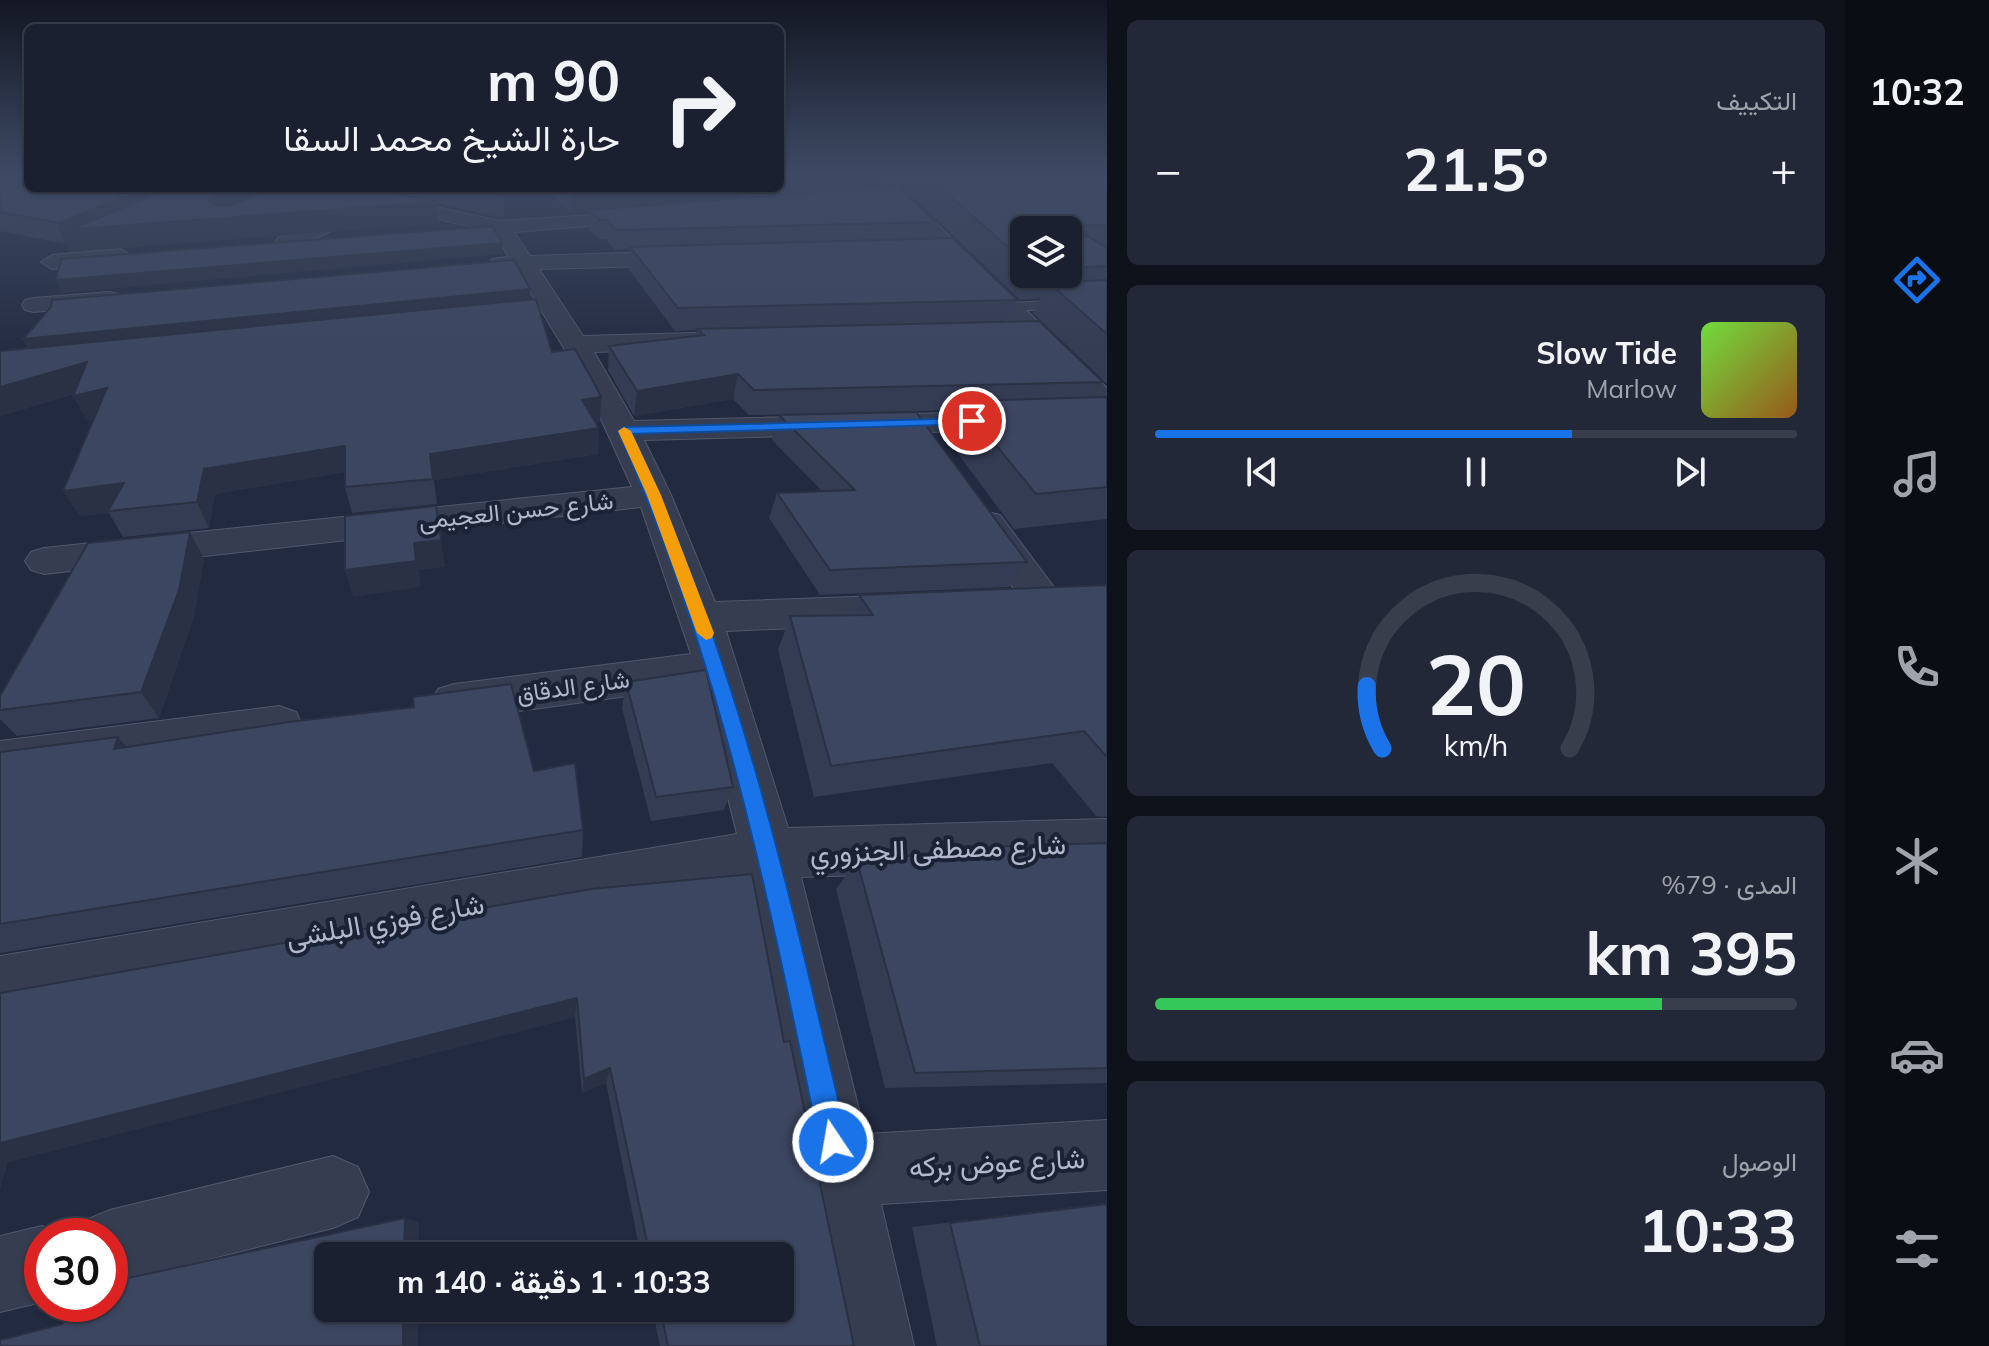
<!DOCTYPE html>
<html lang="ar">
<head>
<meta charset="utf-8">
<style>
	:root { --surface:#1a2030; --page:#232838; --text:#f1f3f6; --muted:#9fa3ab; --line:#383e4c; --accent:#1a73e8 }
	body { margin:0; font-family:Mulish,Vazirmatn,sans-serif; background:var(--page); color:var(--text); direction:rtl; height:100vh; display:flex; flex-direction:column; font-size:30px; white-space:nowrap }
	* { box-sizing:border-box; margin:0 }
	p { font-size:26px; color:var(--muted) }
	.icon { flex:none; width:44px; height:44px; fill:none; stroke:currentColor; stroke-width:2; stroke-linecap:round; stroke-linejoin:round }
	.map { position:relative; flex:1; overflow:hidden; direction:ltr }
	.side { display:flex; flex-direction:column; gap:20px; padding:20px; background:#0e121a; width:738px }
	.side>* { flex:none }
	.hud { position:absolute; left:24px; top:24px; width:760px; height:168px; border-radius:12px; box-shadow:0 2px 6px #0004,0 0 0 2px var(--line); direction:rtl; background:#1a2030; color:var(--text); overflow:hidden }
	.controls { position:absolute; left:1010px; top:216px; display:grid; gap:16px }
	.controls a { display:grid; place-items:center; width:72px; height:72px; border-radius:12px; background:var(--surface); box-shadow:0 2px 6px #0004,0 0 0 2px var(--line); font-size:40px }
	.speed { position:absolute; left:24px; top:1218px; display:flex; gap:16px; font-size:40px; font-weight:700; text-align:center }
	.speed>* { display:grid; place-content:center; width:104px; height:104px; border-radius:50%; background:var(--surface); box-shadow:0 2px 6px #0004,0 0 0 2px var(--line); line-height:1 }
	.speed .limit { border:12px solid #d22; background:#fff; color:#111 }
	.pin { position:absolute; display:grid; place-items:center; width:68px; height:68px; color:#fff; margin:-34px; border:4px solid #fff; border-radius:50%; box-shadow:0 2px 8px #0007 }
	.me { position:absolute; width:88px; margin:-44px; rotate:348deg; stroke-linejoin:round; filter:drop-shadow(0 0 6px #0008) }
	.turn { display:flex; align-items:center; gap:28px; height:168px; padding:0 32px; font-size:36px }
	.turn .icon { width:104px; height:104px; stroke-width:2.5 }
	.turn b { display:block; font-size:56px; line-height:68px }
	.big { font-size:60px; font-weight:700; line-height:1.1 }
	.side .widget { flex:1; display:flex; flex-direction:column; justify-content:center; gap:12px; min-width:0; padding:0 28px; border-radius:12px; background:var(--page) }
	.side .dial { align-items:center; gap:0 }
	.dial svg { height:208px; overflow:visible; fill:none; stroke:var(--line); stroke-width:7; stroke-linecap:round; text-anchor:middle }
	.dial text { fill:var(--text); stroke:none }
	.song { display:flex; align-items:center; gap:24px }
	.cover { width:96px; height:96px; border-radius:12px; background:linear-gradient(135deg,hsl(100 70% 55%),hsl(30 70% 35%)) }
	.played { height:8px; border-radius:4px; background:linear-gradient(90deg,var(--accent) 65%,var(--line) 65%) }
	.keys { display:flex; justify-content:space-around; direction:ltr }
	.heat { display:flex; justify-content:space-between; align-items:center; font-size:44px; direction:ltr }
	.charge { height:12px; border-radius:6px; background:linear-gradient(90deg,#34c759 79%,var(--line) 0) }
	.trip { position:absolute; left:314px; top:1242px; width:480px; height:80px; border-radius:12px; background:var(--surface); box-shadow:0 2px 6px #0004,0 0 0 2px var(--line); font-weight:700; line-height:80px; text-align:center; direction:rtl }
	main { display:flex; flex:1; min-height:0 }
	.dock { display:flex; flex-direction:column; width:144px; justify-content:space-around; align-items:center; background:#0a0d13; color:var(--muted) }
	.dock .icon { width:56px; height:56px }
	.dock .selected { color:var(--accent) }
	.dock b { font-size:36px; color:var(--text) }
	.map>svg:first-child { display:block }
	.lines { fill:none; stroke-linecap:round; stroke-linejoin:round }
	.service-casing { stroke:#51586b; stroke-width:2 }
	.minor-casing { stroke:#51586b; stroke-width:2 }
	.tertiary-casing { stroke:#51586b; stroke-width:2 }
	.service { fill:#363d50; fill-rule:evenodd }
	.minor { fill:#363d50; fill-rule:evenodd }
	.tertiary { fill:#363d50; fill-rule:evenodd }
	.wall { fill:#343c53; fill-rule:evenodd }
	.shaded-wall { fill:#2b3144 }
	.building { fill:#3d4661; stroke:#2b3144; stroke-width:2 }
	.route { fill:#1a73e8; stroke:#114b97; stroke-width:2 }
	.slow { fill:#f59e0b }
	.labels { text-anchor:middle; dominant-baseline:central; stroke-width:8; stroke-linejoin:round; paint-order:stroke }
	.street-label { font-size:24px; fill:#b2b8cb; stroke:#1b2235 }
	.near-street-label { font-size:28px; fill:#b2b8cb; stroke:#1b2235 }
</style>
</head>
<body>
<main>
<nav class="dock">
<b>10:32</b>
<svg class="icon selected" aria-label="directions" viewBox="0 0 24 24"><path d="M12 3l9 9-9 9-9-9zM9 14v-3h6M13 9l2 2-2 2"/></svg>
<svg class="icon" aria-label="music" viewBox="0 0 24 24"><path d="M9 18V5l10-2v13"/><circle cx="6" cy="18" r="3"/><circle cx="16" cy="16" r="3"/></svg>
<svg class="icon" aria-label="phone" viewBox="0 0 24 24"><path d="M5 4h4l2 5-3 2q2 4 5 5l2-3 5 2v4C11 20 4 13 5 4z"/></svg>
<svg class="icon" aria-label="climate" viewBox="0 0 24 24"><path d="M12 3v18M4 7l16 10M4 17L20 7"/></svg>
<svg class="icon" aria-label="car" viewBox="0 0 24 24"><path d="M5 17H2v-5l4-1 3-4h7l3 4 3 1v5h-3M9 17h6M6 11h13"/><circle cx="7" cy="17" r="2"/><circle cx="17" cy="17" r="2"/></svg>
<svg class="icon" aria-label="filters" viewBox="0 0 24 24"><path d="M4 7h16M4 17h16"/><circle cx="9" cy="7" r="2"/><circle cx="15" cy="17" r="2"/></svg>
</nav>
<section class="side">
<div class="widget"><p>التكييف</p>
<div class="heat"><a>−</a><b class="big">21.5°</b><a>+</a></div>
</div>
<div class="widget">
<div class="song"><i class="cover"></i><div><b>Slow Tide</b><p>Marlow</p></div></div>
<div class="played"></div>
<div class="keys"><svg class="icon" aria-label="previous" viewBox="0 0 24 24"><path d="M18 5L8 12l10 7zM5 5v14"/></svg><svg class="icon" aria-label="pause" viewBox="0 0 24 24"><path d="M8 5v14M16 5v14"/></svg><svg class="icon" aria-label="next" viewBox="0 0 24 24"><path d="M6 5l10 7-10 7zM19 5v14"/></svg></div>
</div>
<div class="widget dial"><svg viewBox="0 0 100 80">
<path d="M14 69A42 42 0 1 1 86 69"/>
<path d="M14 69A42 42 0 0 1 8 45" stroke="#1a73e8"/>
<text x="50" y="56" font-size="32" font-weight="700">20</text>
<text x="50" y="72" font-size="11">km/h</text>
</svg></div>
<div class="widget"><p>المدى · 79%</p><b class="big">395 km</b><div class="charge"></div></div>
<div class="widget"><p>الوصول</p><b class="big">10:33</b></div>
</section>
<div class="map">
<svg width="1107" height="1346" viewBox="0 0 1107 1346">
	<rect width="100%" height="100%" fill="#222a40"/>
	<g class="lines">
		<defs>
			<g id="service">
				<polygon points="692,188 717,191 781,189 786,192 781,195 716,197"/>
				<polygon points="1107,298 1107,306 1010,311 1003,307 1010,303"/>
			</g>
			<g id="minor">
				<polygon points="381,195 500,221 654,211 657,215 654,219 647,221 514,232 530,256 687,251 698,258 687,265 539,269 583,336 694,333 703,335 707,341 703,347 694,349 594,352 634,421 1107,409 1107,427 644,440 671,495 715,602 909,595 923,599 929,609 923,619 909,623 726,631 788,828 1107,819 1107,867 801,877 865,1134 1107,1120 1107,1190 881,1204 914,1346 834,1346 747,882 0,1016 0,956 737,834 700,686 454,720 438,715 431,702 438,689 454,684 691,654 641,507 44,574 31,570 25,561 31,552 44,548 632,487 583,380 517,270 500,271 489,264 492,259 509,257 494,234 470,233 469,226 374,205 371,201"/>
				<polygon points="363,203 373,209 370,213 294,248 278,248 275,243 278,238"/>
				<polygon points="121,249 132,256 129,261 52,269 41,262 52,255"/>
				<polygon points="109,292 118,294 121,299 118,304 34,312 25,310 22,305 25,300 34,298"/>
				<polygon points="987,512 1000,515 1059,594 1065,604 1059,614 1045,618 1031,614 969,523 974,515"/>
				<polygon points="279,706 296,712 302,725 296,738 279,744 0,783 0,741"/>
				<polygon points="333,1156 358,1167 369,1192 358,1217 333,1228 110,1284 110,1236 77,1236 84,1221 110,1210"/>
				<polygon points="42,1226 65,1236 42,1236 42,1302 0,1312 0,1236"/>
			</g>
			<polygon id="tertiary" points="867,175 886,175 1107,388 1107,414 1096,411"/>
		</defs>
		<use href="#service" class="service-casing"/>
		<use href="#minor" class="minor-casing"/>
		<use href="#tertiary" class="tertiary-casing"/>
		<use href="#service" class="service"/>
		<use href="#minor" class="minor"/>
		<use href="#tertiary" class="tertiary"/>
	</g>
	<g class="wall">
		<polygon points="0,175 28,188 501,188 504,197 504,218 437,204 439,223 70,252 66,244 0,231"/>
		<polygon points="780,175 880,175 876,188 935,222 929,239 1017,300 1007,321 1103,382 1093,397 1107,397 1107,519 1014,529 944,435 956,410 749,415 733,399 634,416 608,370 609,346 696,336 697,330 675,331 628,268 630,249 615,250 606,239 600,239 588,229 589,211 571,212 544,188 743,188 741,198 786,195 787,190 780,186"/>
		<path d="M890,175H1107V384L1033,313L1041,298L1020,300ZM1024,230H1068V274H1024Z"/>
		<polygon points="530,289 530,300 552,352 600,421 595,422 599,428 598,454 434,480 437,504 352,513 345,487 345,472 215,494 209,528 123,537 109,513 80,516 63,491 94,419 87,421 74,394 0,416 0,351 28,349 23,339"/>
		<polygon points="779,415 1027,562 1009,587 820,595 769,518 777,493 822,491 772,440"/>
		<polygon points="204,559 194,616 159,718 17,736 0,719 0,696"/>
		<polygon points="1107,585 1107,817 1096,816 1052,763 814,797 778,650 790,616 849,615 859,595"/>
		<polygon points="626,682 733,787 724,810 651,821 622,708"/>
		<polygon points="127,747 534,771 583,830 582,857 0,953 0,752"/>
		<polygon points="1107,843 1107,1083 885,1088 836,889 857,861"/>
		<polygon points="591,889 784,1042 854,1346 660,1346 652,1308 780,1308 780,1256 641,1256 606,1083 582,1093 575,1017 8,1162 0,993"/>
		<polygon points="1107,1203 1107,1346 937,1346 912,1227"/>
	</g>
	<g class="shaded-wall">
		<polygon points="790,175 880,175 876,189 786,196"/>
		<polygon points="143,188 197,188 209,199 214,193 226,188 279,188 437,202 439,223 70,252 59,230 62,230 59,223"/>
		<polygon points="571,188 743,188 741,199 571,212"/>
		<polygon points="502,243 503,254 62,293 56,280"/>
		<polygon points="530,289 530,302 30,352 23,339"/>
		<polygon points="87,362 100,386 0,416 0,387"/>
		<polygon points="738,374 733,399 634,416 637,391"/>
		<polygon points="107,388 120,413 87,421 73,396"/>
		<polygon points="601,397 600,421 581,425 582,400"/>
		<polygon points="599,428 598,454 434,480 437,504 430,454"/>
		<polygon points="345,446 352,471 215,494 209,528 197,502 204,469"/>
		<polygon points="124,483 108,511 109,513 80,516 63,491"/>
		<polygon points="436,506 445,567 419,570 421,587 353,597 345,570 414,543"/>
		<polygon points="190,532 204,559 194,616 159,718 141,692"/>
		<polygon points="118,737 143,766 114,749"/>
		<polygon points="577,998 575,1017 8,1162 0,1190 0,1143"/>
		<polygon points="610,1068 606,1083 582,1093 584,1079"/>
		<polygon points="405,1218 419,1222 419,1256 404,1256"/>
		<rect x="403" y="1308" width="15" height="38"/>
	</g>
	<g class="building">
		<polygon points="12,175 28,175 28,188 143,188 59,223 0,212 0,179"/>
		<polygon points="926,175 1107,175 1107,225 1071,226 1107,248 1107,266 1068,268 1068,230 1024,230 1024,261"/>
		<polygon points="897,186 935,222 616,230 607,220 600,220 589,210"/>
		<polygon points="170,188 226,188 214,193 209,199 213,205 231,206 269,188 372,188 437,202 59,230 60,226 73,229"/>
		<polygon points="459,188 501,188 504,197"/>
		<polygon points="492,226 502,243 56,280 61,259"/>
		<polygon points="953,238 1017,300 678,308 630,247"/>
		<polygon points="514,260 530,289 23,339 51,307 52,300"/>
		<polygon points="1107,280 1107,334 1049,283"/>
		<polygon points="536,299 552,352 575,349 594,383 601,397 582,400 599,428 430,454 433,479 345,487 345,446 204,469 197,502 108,511 124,483 63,491 107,388 73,396 87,362 0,387 0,351"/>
		<polygon points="1039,321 1103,382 754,390 738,374 637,391 609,346 704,335 697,329"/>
		<polygon points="1107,397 1107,487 1036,494 960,401"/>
		<polygon points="916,412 1027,562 830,570 777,493 855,490 779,415"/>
		<polygon points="436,506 441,540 414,543 416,561 345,570 345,516"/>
		<polygon points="190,532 179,590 141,692 0,710 0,696 88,543"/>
		<polygon points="1107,585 1107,757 1084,731 831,766 790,616 873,615 859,595"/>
		<polygon points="706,670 733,787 656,797 626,682"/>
		<polygon points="511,684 534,771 575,763 583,830 0,924 0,752 118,737 114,749 289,722 414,707 413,697"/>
		<polygon points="1107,843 1107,1068 915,1073 857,861 1009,846"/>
		<polygon points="752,874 784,1042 790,1041 854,1346 668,1346 660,1308 780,1308 780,1256 650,1256 610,1068 584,1079 577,998 0,1143 0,993 591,889"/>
		<polygon points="1107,1204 1107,1346 980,1346 950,1223"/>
		<polygon points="405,1218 404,1256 328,1256 328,1308 403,1308 403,1346 0,1346 0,1340 62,1324 79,1304 110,1304 110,1282"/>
	</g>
	<linearGradient id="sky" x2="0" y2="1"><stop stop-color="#131723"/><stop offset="0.48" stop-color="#3e4a64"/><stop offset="1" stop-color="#3e4a64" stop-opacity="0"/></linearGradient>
	<rect width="1107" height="363" fill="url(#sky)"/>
	<path class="route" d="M972,418L978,421L976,424L632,434C739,662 791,899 848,1142L843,1152L833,1156L823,1152L819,1142C768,896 721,662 618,431L624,427Z"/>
	<polygon class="slow" points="624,427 631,431 661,495 714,633 712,638 706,640 697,633 647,495 618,431"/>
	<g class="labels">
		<g class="street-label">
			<text transform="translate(516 510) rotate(-6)">شارع حسن العجيمى</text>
			<text transform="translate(573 686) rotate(-8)">شارع الدقاق</text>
		</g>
		<g class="near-street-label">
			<text transform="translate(938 848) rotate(-2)">شارع مصطفى الجنزوري</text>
			<text transform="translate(385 920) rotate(-10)">شارع فوزي البلشى</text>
			<text transform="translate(997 1162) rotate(-3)">شارع عوض بركه</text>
		</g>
	</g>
</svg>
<div class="controls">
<a><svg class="icon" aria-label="layers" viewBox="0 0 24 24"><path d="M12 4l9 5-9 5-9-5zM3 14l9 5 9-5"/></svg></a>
</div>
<div class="speed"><div class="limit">30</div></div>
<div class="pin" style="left:972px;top:421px;background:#d93025"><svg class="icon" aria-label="arrive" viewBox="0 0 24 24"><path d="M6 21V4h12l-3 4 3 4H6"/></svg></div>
<svg class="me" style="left:833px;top:1142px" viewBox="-20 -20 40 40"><circle r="17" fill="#1a73e8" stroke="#fff" stroke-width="3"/><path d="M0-11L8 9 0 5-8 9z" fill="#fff"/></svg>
<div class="trip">10:33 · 1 دقيقة · 140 m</div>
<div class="hud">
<div class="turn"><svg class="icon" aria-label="right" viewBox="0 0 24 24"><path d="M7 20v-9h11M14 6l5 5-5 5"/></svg><div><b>90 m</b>حارة الشيخ محمد السقا</div></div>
</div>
</div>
</main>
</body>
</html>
